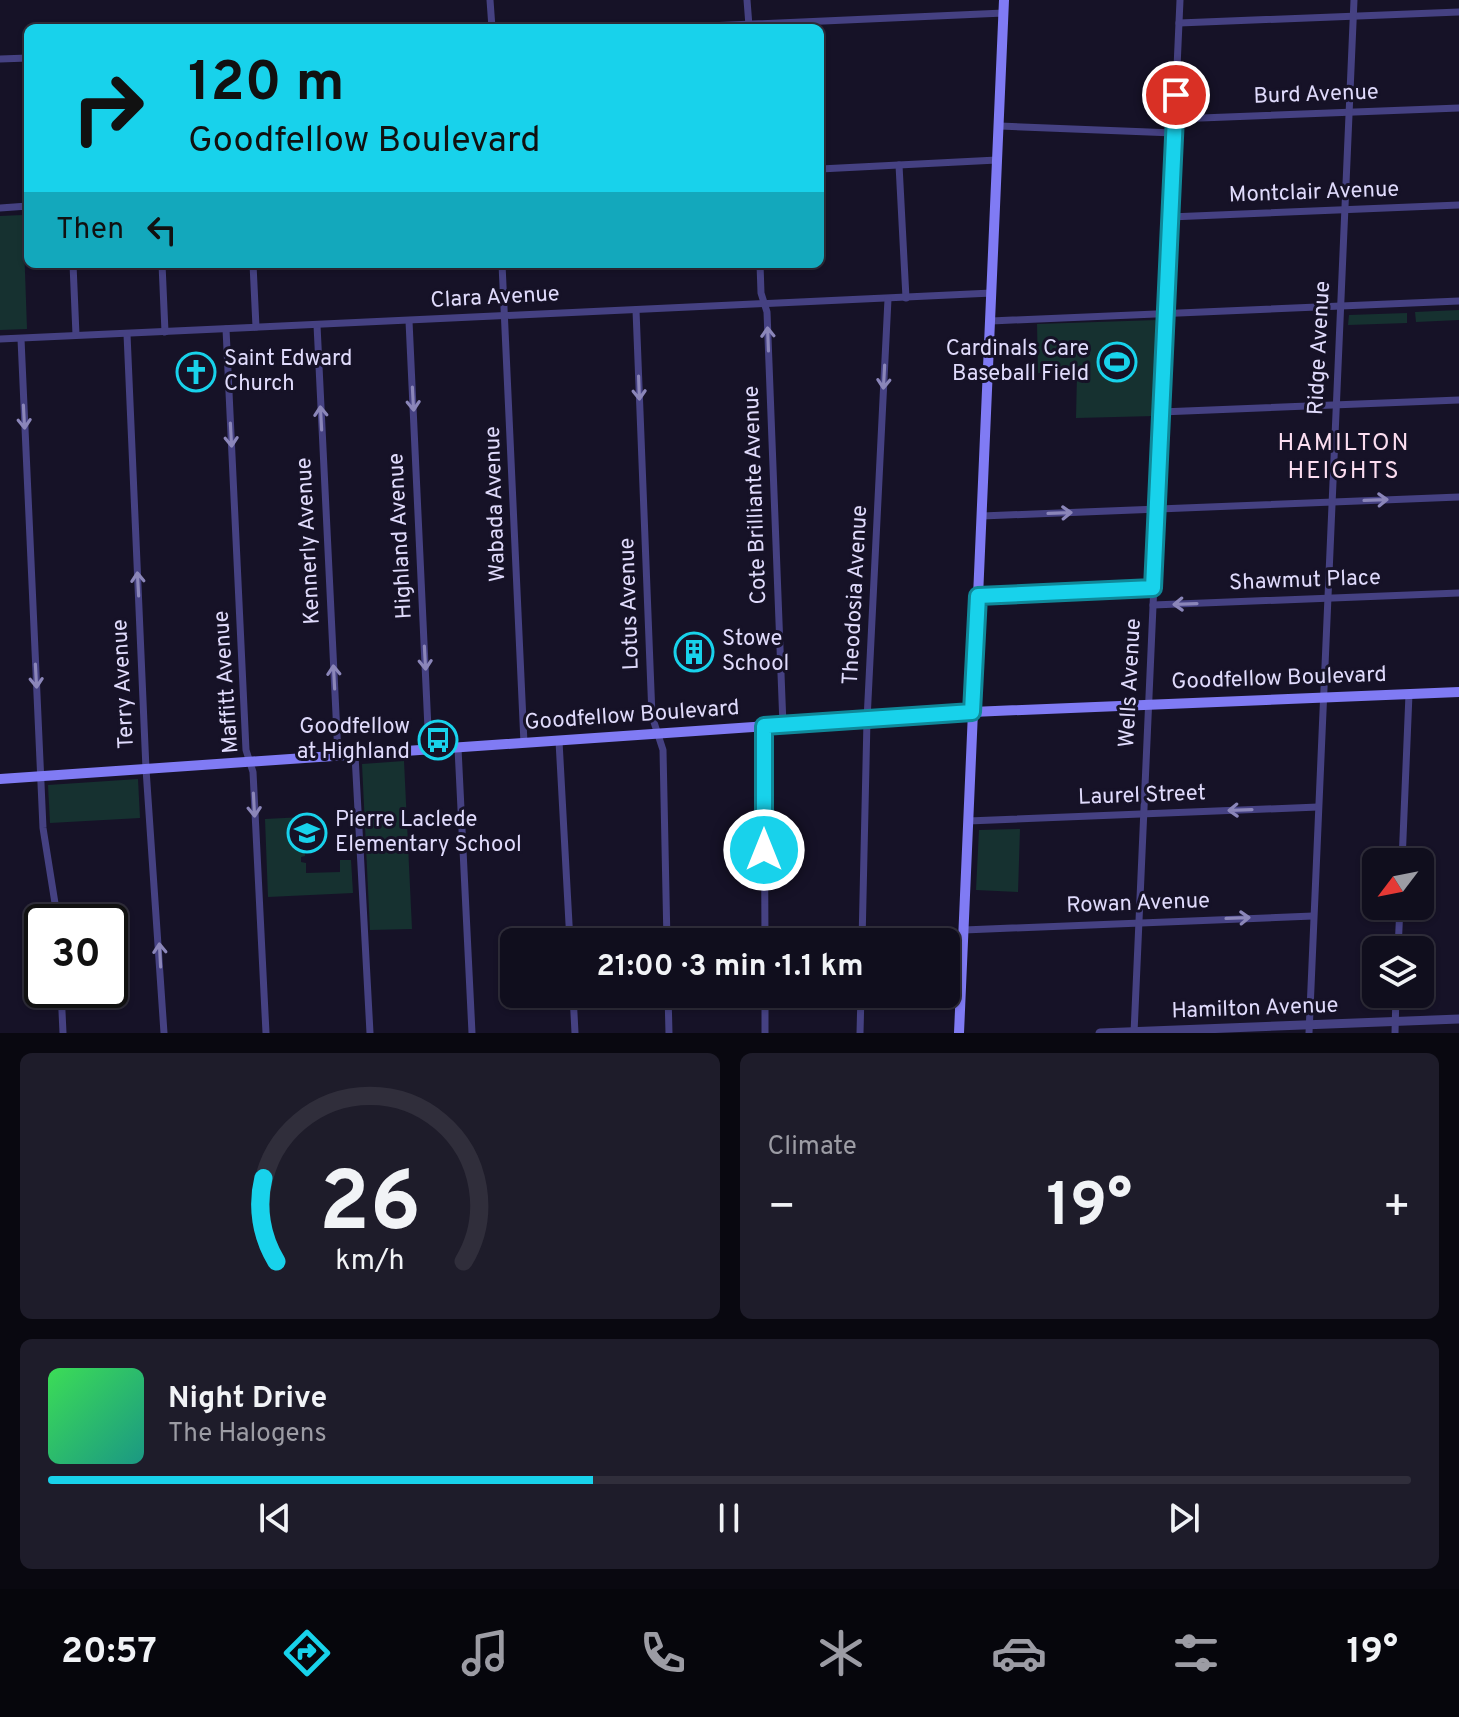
<!DOCTYPE html>
<html lang="en">
<head>
<meta charset="utf-8">
<style>
	:root { --surface:#100e1d; --page:#1e1c2a; --text:#f1f3f6; --muted:#9c9ca4; --line:#302e3b; --accent:#18d2eb }
	body { margin:0; font-family:Overpass,sans-serif; background:var(--page); color:var(--text); height:100vh; display:flex; flex-direction:column; font-size:30px; white-space:nowrap }
	* { box-sizing:border-box; margin:0 }
	p { font-size:26px; color:var(--muted) }
	.icon { flex:none; width:44px; height:44px; fill:none; stroke:currentColor; stroke-width:2; stroke-linecap:round; stroke-linejoin:round }
	.map { position:relative; height:1033px; overflow:hidden }
	.sheet { display:flex; flex-direction:column; gap:20px; padding:20px; background:#090810; flex:1 }
	.sheet>* { flex:none }
	.hud { position:absolute; left:24px; top:24px; width:800px; height:244px; border-radius:12px; box-shadow:0 2px 6px #0004,0 0 0 2px var(--line); background:#18d2eb; color:#111; overflow:hidden }
	.needle { width:52px; rotate:238deg }
	.tools { position:absolute; left:1362px; top:848px; display:grid; gap:16px }
	.tools a { display:grid; place-items:center; width:72px; height:72px; border-radius:12px; background:var(--surface); box-shadow:0 2px 6px #0004,0 0 0 2px var(--line); font-size:40px }
	.speed { position:absolute; left:24px; top:904px; display:flex; gap:16px; font-size:40px; font-weight:700; text-align:center }
	.speed>* { display:grid; place-content:center; width:104px; height:104px; border-radius:50%; background:var(--surface); box-shadow:0 2px 6px #0004,0 0 0 2px var(--line); line-height:1 }
	.speed .limit { border:4px solid #111; border-radius:12px; background:#fff; color:#111 }
	.pin { position:absolute; display:grid; place-items:center; width:68px; height:68px; color:#fff; margin:-34px; border:4px solid #fff; border-radius:50%; box-shadow:0 2px 8px #0007 }
	.me { position:absolute; width:88px; margin:-44px; rotate:0deg; stroke-linejoin:round; filter:drop-shadow(0 0 6px #0008) }
	.turn { display:flex; align-items:center; gap:28px; height:168px; padding:0 32px; font-size:36px }
	.turn .icon { width:104px; height:104px; stroke-width:2.5 }
	.turn b { display:block; font-size:56px; line-height:68px }
	.then { display:flex; align-items:center; height:76px; padding:0 32px; background:#0003; gap:16px; font-size:30px }
	.big { font-size:60px; font-weight:700; line-height:1.1 }
	.sheet .widget { flex:1; display:flex; flex-direction:column; justify-content:center; gap:12px; min-width:0; padding:0 28px; border-radius:12px; background:var(--page) }
	.sheet .dial { align-items:center; gap:0 }
	.dial svg { height:208px; overflow:visible; fill:none; stroke:var(--line); stroke-width:7; stroke-linecap:round; text-anchor:middle }
	.dial text { fill:var(--text); stroke:none }
	.song { display:flex; align-items:center; gap:24px }
	.cover { width:96px; height:96px; border-radius:12px; background:linear-gradient(135deg,hsl(130 70% 55%),hsl(170 70% 35%)) }
	.played { height:8px; border-radius:4px; background:linear-gradient(90deg,var(--accent) 40%,var(--line) 40%) }
	.keys { display:flex; justify-content:space-around; direction:ltr }
	.heat { display:flex; justify-content:space-between; align-items:center; font-size:44px; direction:ltr }
	.sheet .tiles { flex:1; display:grid; gap:20px; grid-template-columns:1fr 1fr }
	.widget:last-child { grid-column:span 2 }
	.trip { position:absolute; left:500px; top:928px; width:460px; height:80px; border-radius:12px; background:var(--surface); box-shadow:0 2px 6px #0004,0 0 0 2px var(--line); font-weight:700; line-height:80px; text-align:center }
	.dock { display:flex; height:128px; justify-content:space-around; align-items:center; background:#06060c; color:var(--muted) }
	.dock .icon { width:56px; height:56px }
	.dock .active { color:var(--accent) }
	.dock b { font-size:36px; color:var(--text) }
	.map>svg:first-child { display:block }
	.green { fill:#163130 }
	.lines { fill:none; stroke-linecap:round; stroke-linejoin:round }
	.minor { stroke:#454182; stroke-width:7 }
	.tertiary { stroke:#454182; stroke-width:9 }
	.secondary { stroke:#807bf4; stroke-width:10 }
	.oneway { stroke:#8b86b9 }
	.route-casing { stroke:#108899; stroke-width:20 }
	.route { stroke:#18d2eb; stroke-width:14 }
	.labels { text-anchor:middle; dominant-baseline:central; stroke-width:6; stroke-linejoin:round; paint-order:stroke }
	.street-label { font-size:22px; fill:#e0dbfc; stroke:#161227 }
	.poi-label { font-size:22px; fill:#e0dbfc; stroke:#161227; text-anchor:start }
	.neighbourhood-label { font-size:24px; letter-spacing:2px; fill:#fcddf0; stroke:#161227 }
</style>
</head>
<body>
<div class="map">
<svg width="1459" height="1033" viewBox="0 0 1459 1033">
	<rect width="100%" height="100%" fill="#161227"/>
	<g class="green">
		<polygon points="23,215 27,329 0,330 0,216"/>
		<polygon points="1459,310 1459,320 1416,322 1415,312"/>
		<polygon points="1407,313 1407,323 1348,325 1349,315"/>
		<polygon points="1157,320 1155,416 1076,418 1077,374 1038,373 1037,324"/>
		<polygon points="404,761 412,929 370,930 362,764"/>
		<polygon points="138,779 140,818 50,823 48,785"/>
		<polygon points="304,817 305,856 301,857 301,862 306,863 306,873 340,872 340,860 351,860 353,893 268,897 265,819"/>
		<polygon points="1020,829 1018,892 976,890 979,830"/>
	</g>
	<g class="lines">
		<g class="minor">
			<polyline points="490,0 492,28"/>
			<polyline points="747,0 749,26"/>
			<polyline points="1179,23 1459,12"/>
			<polyline points="663,28 1004,13"/>
			<polyline points="0,59 28,58"/>
			<polyline points="1175,119 1459,108"/>
			<polyline points="1000,126 1174,133"/>
			<polyline points="899,165 906,298"/>
			<polyline points="820,169 997,160"/>
			<polyline points="0,208 28,206"/>
			<polyline points="1170,217 1459,205"/>
			<polyline points="73,264 76,335"/>
			<polyline points="162,264 165,332"/>
			<polyline points="253,264 256,327"/>
			<polyline points="502,264 524,743"/>
			<polyline points="760,264 761,293 767,312 783,725"/>
			<polyline points="636,310 652,716 663,750 667,942"/>
			<polyline points="409,321 429,750"/>
			<polyline points="991,321 1459,301"/>
			<polyline points="317,325 338,755"/>
			<polyline points="226,329 246,750 253,772 266,1033"/>
			<polyline points="127,334 146,769 164,1033"/>
			<polyline points="0,339 992,293"/>
			<polyline points="21,339 43,828 58,922"/>
			<polyline points="1161,412 1459,400"/>
			<polyline points="982,516 1459,497"/>
			<polyline points="978,596 1153,588"/>
			<polyline points="1153,605 1459,593"/>
			<polyline points="764,726 765,942"/>
			<polyline points="559,741 570,942"/>
			<polyline points="458,748 472,1033"/>
			<polyline points="355,755 370,1033"/>
			<polyline points="968,821 1318,807"/>
			<polyline points="1402,862 1409,694"/>
			<polyline points="964,930 1313,916"/>
			<polyline points="862,942 867,720 888,299"/>
			<polyline points="1398,950 1400,906"/>
			<polyline points="61,990 63,1033"/>
			<polyline points="573,994 575,1033"/>
			<polyline points="668,994 669,1033"/>
			<polyline points="765,994 765,1033"/>
			<polyline points="860,1033 861,994"/>
			<polyline points="1134,1033 1180,0"/>
			<polyline points="1309,1033 1354,0"/>
			<polyline points="1395,1033 1396,994"/>
		</g>
		<polyline class="tertiary" points="1100,1033 1459,1019"/>
		<g class="secondary">
			<polyline points="0,779 972,712 1459,692"/>
			<polyline points="959,1033 1004,0"/>
		</g>
	</g>
	<defs><path id="oneway-shaft" d="M-6 0H5M1.5-3L5.5 0L1.5 3" fill="none" stroke-width="1.6" stroke-linecap="round" stroke-linejoin="round" transform="scale(2)"/></defs>
	<g class="oneway">
		<use href="#oneway-shaft" transform="translate(768 339) rotate(-92)"/>
		<use href="#oneway-shaft" transform="translate(884 377) rotate(93)"/>
		<use href="#oneway-shaft" transform="translate(639 388) rotate(88)"/>
		<use href="#oneway-shaft" transform="translate(413 399) rotate(87)"/>
		<use href="#oneway-shaft" transform="translate(24 417) rotate(87)"/>
		<use href="#oneway-shaft" transform="translate(321 418) rotate(-93)"/>
		<use href="#oneway-shaft" transform="translate(231 435) rotate(87)"/>
		<use href="#oneway-shaft" transform="translate(1376 500) rotate(-2)"/>
		<use href="#oneway-shaft" transform="translate(1060 513) rotate(-2)"/>
		<use href="#oneway-shaft" transform="translate(138 584) rotate(-93)"/>
		<use href="#oneway-shaft" transform="translate(1185 604) rotate(178)"/>
		<use href="#oneway-shaft" transform="translate(425 658) rotate(87)"/>
		<use href="#oneway-shaft" transform="translate(36 676) rotate(87)"/>
		<use href="#oneway-shaft" transform="translate(334 677) rotate(-93)"/>
		<use href="#oneway-shaft" transform="translate(254 805) rotate(87)"/>
		<use href="#oneway-shaft" transform="translate(1240 810) rotate(178)"/>
		<use href="#oneway-shaft" transform="translate(1238 918) rotate(-2)"/>
		<use href="#oneway-shaft" transform="translate(160 955) rotate(-93)"/>
	</g>
	<g class="lines">
		<defs>
			<polyline id="route" points="764,850 764,726 972,712 978,596 1153,588 1176,95"/>
		</defs>
		<use href="#route" class="route-casing"/>
		<use href="#route" class="route"/>
	</g>
	<defs>
		<symbol id="stadium-ring" viewBox="-11 -11 22 22"><circle r="9.5" fill="#161227" stroke="#18d2eb" stroke-width="1.5"/><path d="M0-5a6.5 5 0 1 0 0 10a6.5 5 0 1 0 0-10ZM-3.5-1.8h7v3.6h-7Z" fill="#18d2eb"/></symbol>
		<symbol id="church-ring" viewBox="-11 -11 22 22"><circle r="9.5" fill="#161227" stroke="#18d2eb" stroke-width="1.5"/><path d="M-1.2-6h2.4v3.5h3.3v2.4h-3.3V6h-2.4V-.1h-3.3v-2.4h3.3Z" fill="#18d2eb"/></symbol>
		<symbol id="building-ring" viewBox="-11 -11 22 22"><circle r="9.5" fill="#161227" stroke="#18d2eb" stroke-width="1.5"/><path d="M-4-6H4V6H1V3H-1V6H-4ZM-2.5-4.3h1.7v1.8h-1.7ZM.8-4.3h1.7v1.8H.8ZM-2.5-1h1.7V.8h-1.7ZM.8-1h1.7V.8H.8Z" fill="#18d2eb"/></symbol>
		<symbol id="bus-ring" viewBox="-11 -11 22 22"><circle r="9.5" fill="#161227" stroke="#18d2eb" stroke-width="1.5"/><path d="M-5-6H5V4H4V6H2V4H-2V6H-4V4H-5ZM-3.5-4V0h7V-4ZM-3.5 1.2v1.5H-2V1.2ZM2 1.2v1.5H3.5V1.2Z" fill="#18d2eb"/></symbol>
		<symbol id="school-ring" viewBox="-11 -11 22 22"><circle r="9.5" fill="#161227" stroke="#18d2eb" stroke-width="1.5"/><path d="M0-5L7-2L0 1L-7-2ZM-4 1L0 2.5L4 1V4Q0 6-4 4Z" fill="#18d2eb"/></symbol>
	</defs>
	<g fill-rule="evenodd">
		<use href="#stadium-ring" x="1095" y="340" width="44" height="44"/>
		<use href="#church-ring" x="174" y="350" width="44" height="44"/>
		<use href="#building-ring" x="672" y="630" width="44" height="44"/>
		<use href="#bus-ring" x="416" y="718" width="44" height="44"/>
		<use href="#school-ring" x="285" y="811" width="44" height="44"/>
	</g>
	<g class="labels">
		<g class="street-label">
			<text transform="translate(1316 95) rotate(-2)">Burd Avenue</text>
			<text transform="translate(1314 193) rotate(-2)">Montclair Avenue</text>
			<text transform="translate(495 298) rotate(-3)">Clara Avenue</text>
			<text transform="translate(1320 348) rotate(-87)">Ridge Avenue</text>
			<text transform="translate(756 495) rotate(-92)">Cote Brilliante Avenue</text>
			<text transform="translate(496 504) rotate(-92)">Wabada Avenue</text>
			<text transform="translate(401 536) rotate(-93)">Highland Avenue</text>
			<text transform="translate(309 541) rotate(-93)">Kennerly Avenue</text>
			<text transform="translate(1305 581) rotate(-2)">Shawmut Place</text>
			<text transform="translate(856 595) rotate(-87)">Theodosia Avenue</text>
			<text transform="translate(630 604) rotate(-92)">Lotus Avenue</text>
			<text transform="translate(1279 679) rotate(-2)">Goodfellow Boulevard</text>
			<text transform="translate(227 682) rotate(-94)">Maffitt Avenue</text>
			<text transform="translate(1131 683) rotate(-87)">Wells Avenue</text>
			<text transform="translate(124 684) rotate(-93)">Terry Avenue</text>
			<text transform="translate(632 716) rotate(-4)">Goodfellow Boulevard</text>
			<text transform="translate(1142 796) rotate(-2)">Laurel Street</text>
			<text transform="translate(1138 904) rotate(-2)">Rowan Avenue</text>
			<text transform="translate(1255 1009) rotate(-2)">Hamilton Avenue</text>
		</g>
		<g class="poi-label">
			<text x="1089" y="349" text-anchor="end">Cardinals Care<tspan x="1089" dy="25">Baseball Field</tspan></text>
			<text x="224" y="359">Saint Edward<tspan x="224" dy="25">Church</tspan></text>
			<text x="722" y="639">Stowe<tspan x="722" dy="25">School</tspan></text>
			<text x="410" y="727" text-anchor="end">Goodfellow<tspan x="410" dy="25">at Highland</tspan></text>
			<text x="335" y="820">Pierre Laclede<tspan x="335" dy="25">Elementary School</tspan></text>
		</g>
		<g class="neighbourhood-label">
			<text x="1344" y="444">HAMILTON<tspan x="1344" dy="28">HEIGHTS</tspan></text>
		</g>
	</g>
</svg>
<div class="tools">
<a><svg class="needle" viewBox="-14 -14 28 28"><path d="M0-13l5 13h-10z" fill="#e53935"/><path d="M0 13l5-13h-10z" fill="#9c9ca4"/></svg></a>
<a><svg class="icon" aria-label="layers" viewBox="0 0 24 24"><path d="M12 4l9 5-9 5-9-5zM3 14l9 5 9-5"/></svg></a>
</div>
<div class="speed"><div class="limit">30</div></div>
<div class="pin" style="left:1176px;top:95px;background:#d93025"><svg class="icon" aria-label="arrive" viewBox="0 0 24 24"><path d="M6 21V4h12l-3 4 3 4H6"/></svg></div>
<svg class="me" style="left:764px;top:850px" viewBox="-20 -20 40 40"><circle r="17" fill="#18d2eb" stroke="#fff" stroke-width="3"/><path d="M0-11L8 9 0 5-8 9z" fill="#fff"/></svg>
<div class="trip">21:00 · 3 min · 1.1 km</div>
<div class="hud">
<div class="turn"><svg class="icon" aria-label="right" viewBox="0 0 24 24"><path d="M7 20v-9h11M14 6l5 5-5 5"/></svg><div><b>120 m</b>Goodfellow Boulevard</div></div>
<div class="then">Then<svg class="icon" aria-label="left" viewBox="0 0 24 24"><path d="M17 20v-9H6M10 6l-5 5 5 5"/></svg></div>
</div>
</div>
<section class="sheet">
<div class="tiles">
<div class="widget dial"><svg viewBox="0 0 100 80">
<path d="M14 69A42 42 0 1 1 86 69"/>
<path d="M14 69A42 42 0 0 1 9 37" stroke="#18d2eb"/>
<text x="50" y="56" font-size="32" font-weight="700">26</text>
<text x="50" y="72" font-size="11">km/h</text>
</svg></div>
<div class="widget"><p>Climate</p>
<div class="heat"><a>−</a><b class="big">19°</b><a>+</a></div>
</div>
<div class="widget">
<div class="song"><i class="cover"></i><div><b>Night Drive</b><p>The Halogens</p></div></div>
<div class="played"></div>
<div class="keys"><svg class="icon" aria-label="previous" viewBox="0 0 24 24"><path d="M18 5L8 12l10 7zM5 5v14"/></svg><svg class="icon" aria-label="pause" viewBox="0 0 24 24"><path d="M8 5v14M16 5v14"/></svg><svg class="icon" aria-label="next" viewBox="0 0 24 24"><path d="M6 5l10 7-10 7zM19 5v14"/></svg></div>
</div>
</div>
</section>
<nav class="dock">
<b>20:57</b>
<svg class="icon active" aria-label="directions" viewBox="0 0 24 24"><path d="M12 3l9 9-9 9-9-9zM9 14v-3h6M13 9l2 2-2 2"/></svg>
<svg class="icon" aria-label="music" viewBox="0 0 24 24"><path d="M9 18V5l10-2v13"/><circle cx="6" cy="18" r="3"/><circle cx="16" cy="16" r="3"/></svg>
<svg class="icon" aria-label="phone" viewBox="0 0 24 24"><path d="M5 4h4l2 5-3 2q2 4 5 5l2-3 5 2v4C11 20 4 13 5 4z"/></svg>
<svg class="icon" aria-label="climate" viewBox="0 0 24 24"><path d="M12 3v18M4 7l16 10M4 17L20 7"/></svg>
<svg class="icon" aria-label="car" viewBox="0 0 24 24"><path d="M5 17H2v-5l4-1 3-4h7l3 4 3 1v5h-3M9 17h6M6 11h13"/><circle cx="7" cy="17" r="2"/><circle cx="17" cy="17" r="2"/></svg>
<svg class="icon" aria-label="filters" viewBox="0 0 24 24"><path d="M4 7h16M4 17h16"/><circle cx="9" cy="7" r="2"/><circle cx="15" cy="17" r="2"/></svg>
<b>19°</b>
</nav>
</body>
</html>
